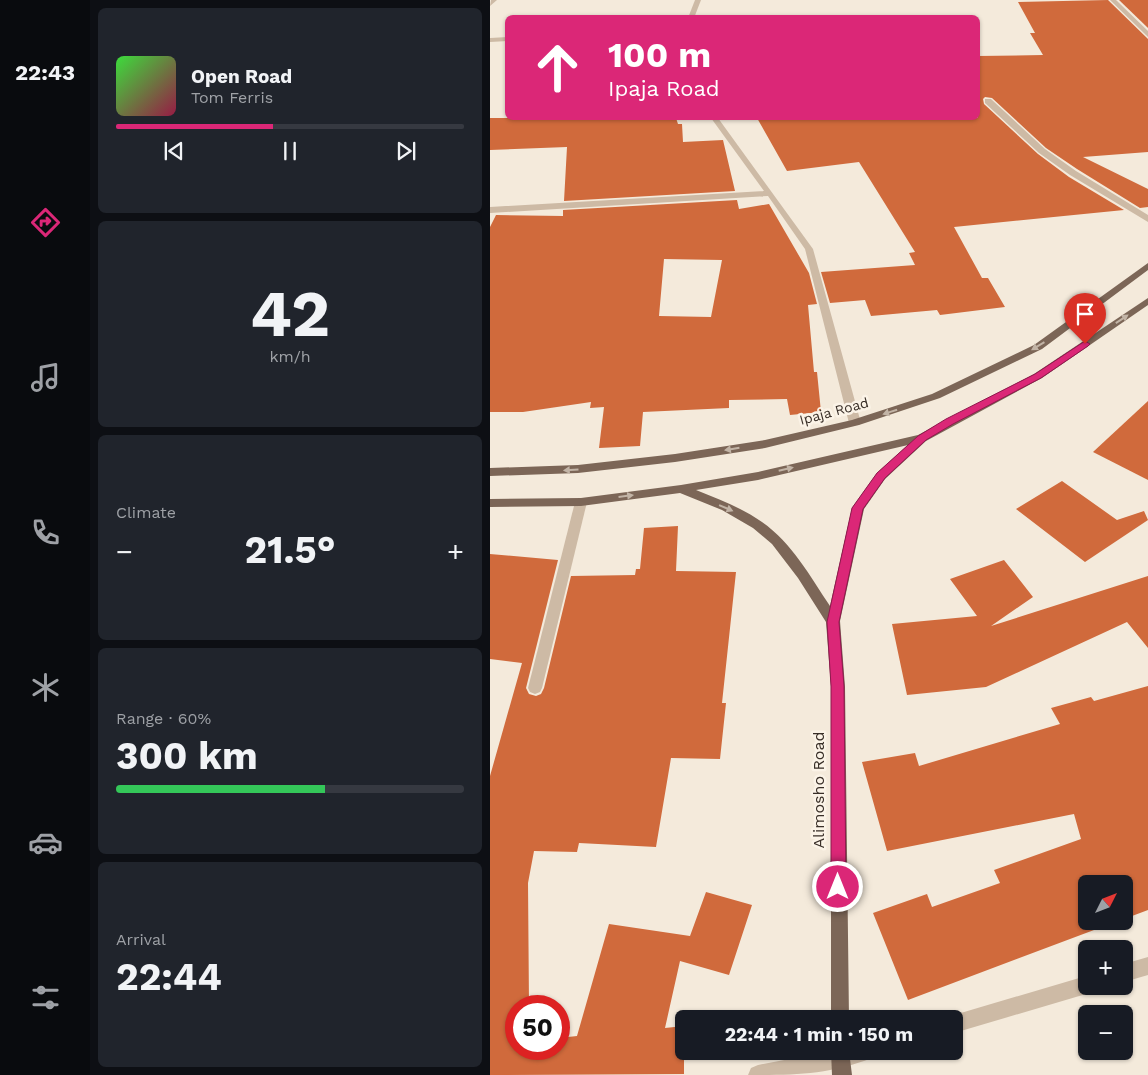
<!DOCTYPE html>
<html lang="en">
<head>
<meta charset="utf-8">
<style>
	:root { --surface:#171b24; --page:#20242c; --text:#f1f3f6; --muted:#9ea1a6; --line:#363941; --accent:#db2777 }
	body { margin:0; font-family:"Work Sans",sans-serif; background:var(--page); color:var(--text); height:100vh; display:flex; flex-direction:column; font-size:19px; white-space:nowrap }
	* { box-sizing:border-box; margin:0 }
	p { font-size:16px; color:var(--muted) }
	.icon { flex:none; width:28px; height:28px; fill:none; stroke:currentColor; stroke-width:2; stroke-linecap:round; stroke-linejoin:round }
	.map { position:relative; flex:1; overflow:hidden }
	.drawer { display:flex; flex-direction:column; gap:8px; padding:8px; background:#0d0f14; width:400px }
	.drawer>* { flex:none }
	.guide { position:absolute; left:15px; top:15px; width:475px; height:105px; border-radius:8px; box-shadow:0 1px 4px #0004; background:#db2777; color:#fff; overflow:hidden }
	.needle { width:32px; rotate:48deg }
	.fabs { position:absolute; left:588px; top:875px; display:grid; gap:10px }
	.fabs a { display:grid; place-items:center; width:55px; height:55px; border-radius:8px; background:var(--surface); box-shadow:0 1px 4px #0004; font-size:25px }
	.speed { position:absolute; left:15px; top:995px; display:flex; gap:10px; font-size:25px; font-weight:700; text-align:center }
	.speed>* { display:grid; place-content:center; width:65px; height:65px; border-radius:50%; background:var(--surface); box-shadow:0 1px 4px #0004; line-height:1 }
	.speed .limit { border:8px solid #d22; background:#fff; color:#111 }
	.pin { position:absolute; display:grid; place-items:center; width:42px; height:42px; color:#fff; margin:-51px -21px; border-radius:50% 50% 50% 0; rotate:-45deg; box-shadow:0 0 5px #0007 }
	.pin .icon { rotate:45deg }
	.me { position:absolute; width:55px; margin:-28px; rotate:0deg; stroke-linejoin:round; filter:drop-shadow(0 0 4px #0008) }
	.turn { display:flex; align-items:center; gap:18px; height:105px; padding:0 20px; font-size:22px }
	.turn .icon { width:65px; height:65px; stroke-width:2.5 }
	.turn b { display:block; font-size:35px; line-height:42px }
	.big { font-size:38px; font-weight:700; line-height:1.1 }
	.drawer .widget { flex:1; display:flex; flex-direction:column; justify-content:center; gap:8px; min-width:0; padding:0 18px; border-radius:8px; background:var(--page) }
	.drawer .dial { align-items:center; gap:0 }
	.dial b { font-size:65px; line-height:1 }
	.song { display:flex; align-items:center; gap:15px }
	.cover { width:60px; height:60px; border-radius:8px; background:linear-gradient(135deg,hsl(120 70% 55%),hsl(340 70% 35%)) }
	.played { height:5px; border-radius:2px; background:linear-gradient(90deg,var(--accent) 45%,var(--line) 45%) }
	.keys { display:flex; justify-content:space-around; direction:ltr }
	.heat { display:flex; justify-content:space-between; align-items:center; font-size:28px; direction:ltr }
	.charge { height:8px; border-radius:4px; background:linear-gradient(90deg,#34c759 60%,var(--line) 0) }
	.trip { position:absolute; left:185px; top:1010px; width:288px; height:50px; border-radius:8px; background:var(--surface); box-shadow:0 1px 4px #0004; font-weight:700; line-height:50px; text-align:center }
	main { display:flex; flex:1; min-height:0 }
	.dock { display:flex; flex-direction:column; width:90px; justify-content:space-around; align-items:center; background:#090b0e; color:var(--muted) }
	.dock .icon { width:35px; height:35px }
	.dock .selected { color:var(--accent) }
	.dock b { font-size:22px; color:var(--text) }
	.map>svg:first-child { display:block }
	.building { fill:#d06a3c; fill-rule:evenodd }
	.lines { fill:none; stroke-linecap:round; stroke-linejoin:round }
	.minor { fill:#cdbaa5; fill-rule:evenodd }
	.major { fill:#7c6657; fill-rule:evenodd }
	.oneway { fill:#c2b4a6 }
	.route { fill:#db2777; stroke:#8e194d }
	.labels { text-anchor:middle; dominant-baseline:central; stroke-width:5; stroke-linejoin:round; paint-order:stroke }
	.street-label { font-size:14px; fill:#382e27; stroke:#fbf3e7 }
	.near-street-label { font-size:16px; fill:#382e27; stroke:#fbf3e7 }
</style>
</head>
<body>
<main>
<nav class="dock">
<b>22:43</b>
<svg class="icon selected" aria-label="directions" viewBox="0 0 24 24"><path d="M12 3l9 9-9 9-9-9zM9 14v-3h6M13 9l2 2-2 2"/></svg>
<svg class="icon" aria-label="music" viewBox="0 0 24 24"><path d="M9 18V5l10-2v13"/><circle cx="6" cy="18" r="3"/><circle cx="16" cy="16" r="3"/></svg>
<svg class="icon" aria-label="phone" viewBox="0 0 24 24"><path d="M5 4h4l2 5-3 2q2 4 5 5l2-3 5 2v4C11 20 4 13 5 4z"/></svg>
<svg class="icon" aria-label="climate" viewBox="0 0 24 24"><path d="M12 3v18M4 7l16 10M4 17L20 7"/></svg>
<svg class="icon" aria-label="car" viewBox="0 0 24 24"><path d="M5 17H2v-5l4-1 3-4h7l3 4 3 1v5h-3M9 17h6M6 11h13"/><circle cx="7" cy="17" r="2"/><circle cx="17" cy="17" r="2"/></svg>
<svg class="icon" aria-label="filters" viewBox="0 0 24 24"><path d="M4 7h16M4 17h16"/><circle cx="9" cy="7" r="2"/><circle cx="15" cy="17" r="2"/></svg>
</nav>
<section class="drawer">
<div class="widget">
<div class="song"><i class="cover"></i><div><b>Open Road</b><p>Tom Ferris</p></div></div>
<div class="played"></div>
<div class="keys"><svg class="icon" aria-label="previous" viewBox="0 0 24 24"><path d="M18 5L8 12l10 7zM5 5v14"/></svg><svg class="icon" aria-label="pause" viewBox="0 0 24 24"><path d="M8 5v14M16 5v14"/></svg><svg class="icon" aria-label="next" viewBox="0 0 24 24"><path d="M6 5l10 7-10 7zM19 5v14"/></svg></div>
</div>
<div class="widget dial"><b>42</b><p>km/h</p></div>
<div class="widget"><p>Climate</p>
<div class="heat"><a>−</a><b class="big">21.5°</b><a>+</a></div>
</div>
<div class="widget"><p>Range · 60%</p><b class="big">300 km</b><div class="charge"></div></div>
<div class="widget"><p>Arrival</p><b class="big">22:44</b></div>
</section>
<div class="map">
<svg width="658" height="1075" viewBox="0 0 658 1075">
	<rect width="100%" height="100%" fill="#f4eadb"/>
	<g class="building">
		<polygon points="618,0 658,39 658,152 593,157 658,189 658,207 650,208 587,169 556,148 502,98 495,97 493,99 494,104 548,154 579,177 634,210 464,227 492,278 498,278 515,307 450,315 447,310 381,316 375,300 340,303 331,272 425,265 419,253 425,252 369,162 297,171 267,118 488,118 488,56 553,55 540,33 545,33 528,2"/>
		<polygon points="629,0 658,0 658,28"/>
		<polygon points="0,118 186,118 188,124 192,124 193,142 233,140 245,191 74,201 77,147 0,150"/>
		<path d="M247,200L249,209L279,204L319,273L327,304L318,305L324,372H327L331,412L300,415L297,399L239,400V408L153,412L150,446L109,448L114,407L100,408L101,402L33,412H0V227L6,215L73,216V210ZM174,259L232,260L221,317L169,316Z"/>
		<polygon points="658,401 658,480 603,452"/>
		<polygon points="572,481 627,520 654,511 658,520 595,562 526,509"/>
		<polygon points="188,526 186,571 246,572 232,703 236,703 230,759 181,758 166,847 89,843 87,852 44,851 38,883 39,1006 26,1006 26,1049 69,1049 69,1038 87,1036 119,924 200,936 216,892 262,905 239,975 190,961 175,1028 194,1026 194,1074 0,1075 0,776 32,663 0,659 0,554 68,560 36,688 39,694 46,696 51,694 54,688 81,576 145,575 146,569 150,569 154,528"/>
		<polygon points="514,560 543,597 501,626 658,576 658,648 637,622 496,687 417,695 402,624 487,616 460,579"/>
		<polygon points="658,686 658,910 634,919 634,884 596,884 596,921 628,921 418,1000 383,913 437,894 442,907 510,883 504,870 591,839 584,814 397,851 372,762 425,753 429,766 570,724 561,708 601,697 604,701"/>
	</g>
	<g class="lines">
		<g class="minor">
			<polygon points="7,0 0,6 1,0"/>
			<polygon points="205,0 211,0 204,18 198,18"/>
			<polygon points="620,0 626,0 658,31 658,37"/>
			<polygon points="18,37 18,41 0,42 0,38"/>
			<polygon points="495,99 501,99 555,149 586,171 658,215 658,222 580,175 549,153 495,103"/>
			<polygon points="221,118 228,118 323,249 371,423 369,425 361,425 359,423 315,249 278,196 0,213 0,207 274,191"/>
			<polygon points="91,498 97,502 52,688 50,692 45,694 40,692 38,688 85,502"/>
			<polygon points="658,957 658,975 634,982 634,964"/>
			<polygon points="596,976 596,986 605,986 602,991 596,994 464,1033 464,1019 457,1019 464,1015"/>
			<path d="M341,1051H384L382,1058C338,1075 304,1075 258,1075L261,1068L268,1065Z"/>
		</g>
		<g class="major">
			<polygon points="658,263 658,270 552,349 450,398 369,425 275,448 185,462 88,473 0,476 0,468 88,465 185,454 275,440 362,420 442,394 544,345"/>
			<path d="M658,298V305L552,378L436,441L395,479L374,509L350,621L355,687L359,1019H341V687L336,622L308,578L282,544L263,528L232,510L190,493L91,506L0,507V499L91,498L191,485L268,472L428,435L544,374ZM418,445L387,473L362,508L340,606C320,576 302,543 272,522C252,508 229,499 206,490L268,480Z"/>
			<polygon points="341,1051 359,1051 362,1075 342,1075"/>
		</g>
	</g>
	<defs><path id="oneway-solid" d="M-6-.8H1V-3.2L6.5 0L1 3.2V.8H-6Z" transform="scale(1.25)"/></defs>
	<g class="oneway">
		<use href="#oneway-solid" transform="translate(632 319) rotate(-34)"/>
		<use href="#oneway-solid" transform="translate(548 346) rotate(149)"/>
		<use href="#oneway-solid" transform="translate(400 412) rotate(162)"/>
		<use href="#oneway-solid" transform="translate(242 449) rotate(171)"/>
		<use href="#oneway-solid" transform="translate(296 469) rotate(-13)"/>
		<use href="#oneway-solid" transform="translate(81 470) rotate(176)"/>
		<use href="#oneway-solid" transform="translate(136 496) rotate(-7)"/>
		<use href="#oneway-solid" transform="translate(236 508) rotate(23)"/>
	</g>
	<polygon class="route" points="595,341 600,344 598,346 551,378 463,424 436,440 395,478 373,509 349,622 354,686 356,887 354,892 348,895 343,892 341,887 341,686 337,622 362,508 387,473 428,436 456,419 545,374"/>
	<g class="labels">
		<g class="street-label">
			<text transform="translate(344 411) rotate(-15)">Ipaja Road</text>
		</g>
		<g class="near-street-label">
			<text transform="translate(328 790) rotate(-90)">Alimosho Road</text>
		</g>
	</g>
</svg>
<div class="fabs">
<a><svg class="needle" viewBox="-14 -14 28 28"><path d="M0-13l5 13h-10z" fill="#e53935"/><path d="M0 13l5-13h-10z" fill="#9ea1a6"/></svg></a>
<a>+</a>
<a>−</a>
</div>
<div class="speed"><div class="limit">50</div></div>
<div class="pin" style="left:595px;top:344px;background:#d93025"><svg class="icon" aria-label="arrive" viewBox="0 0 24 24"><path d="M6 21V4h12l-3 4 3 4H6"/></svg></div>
<svg class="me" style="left:348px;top:887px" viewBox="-20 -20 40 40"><circle r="17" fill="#db2777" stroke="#fff" stroke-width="3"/><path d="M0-11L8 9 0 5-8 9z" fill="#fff"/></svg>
<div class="trip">22:44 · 1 min · 150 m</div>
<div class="guide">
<div class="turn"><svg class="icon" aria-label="ahead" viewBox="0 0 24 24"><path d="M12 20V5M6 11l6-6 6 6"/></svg><div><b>100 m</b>Ipaja Road</div></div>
</div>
</div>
</main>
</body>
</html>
